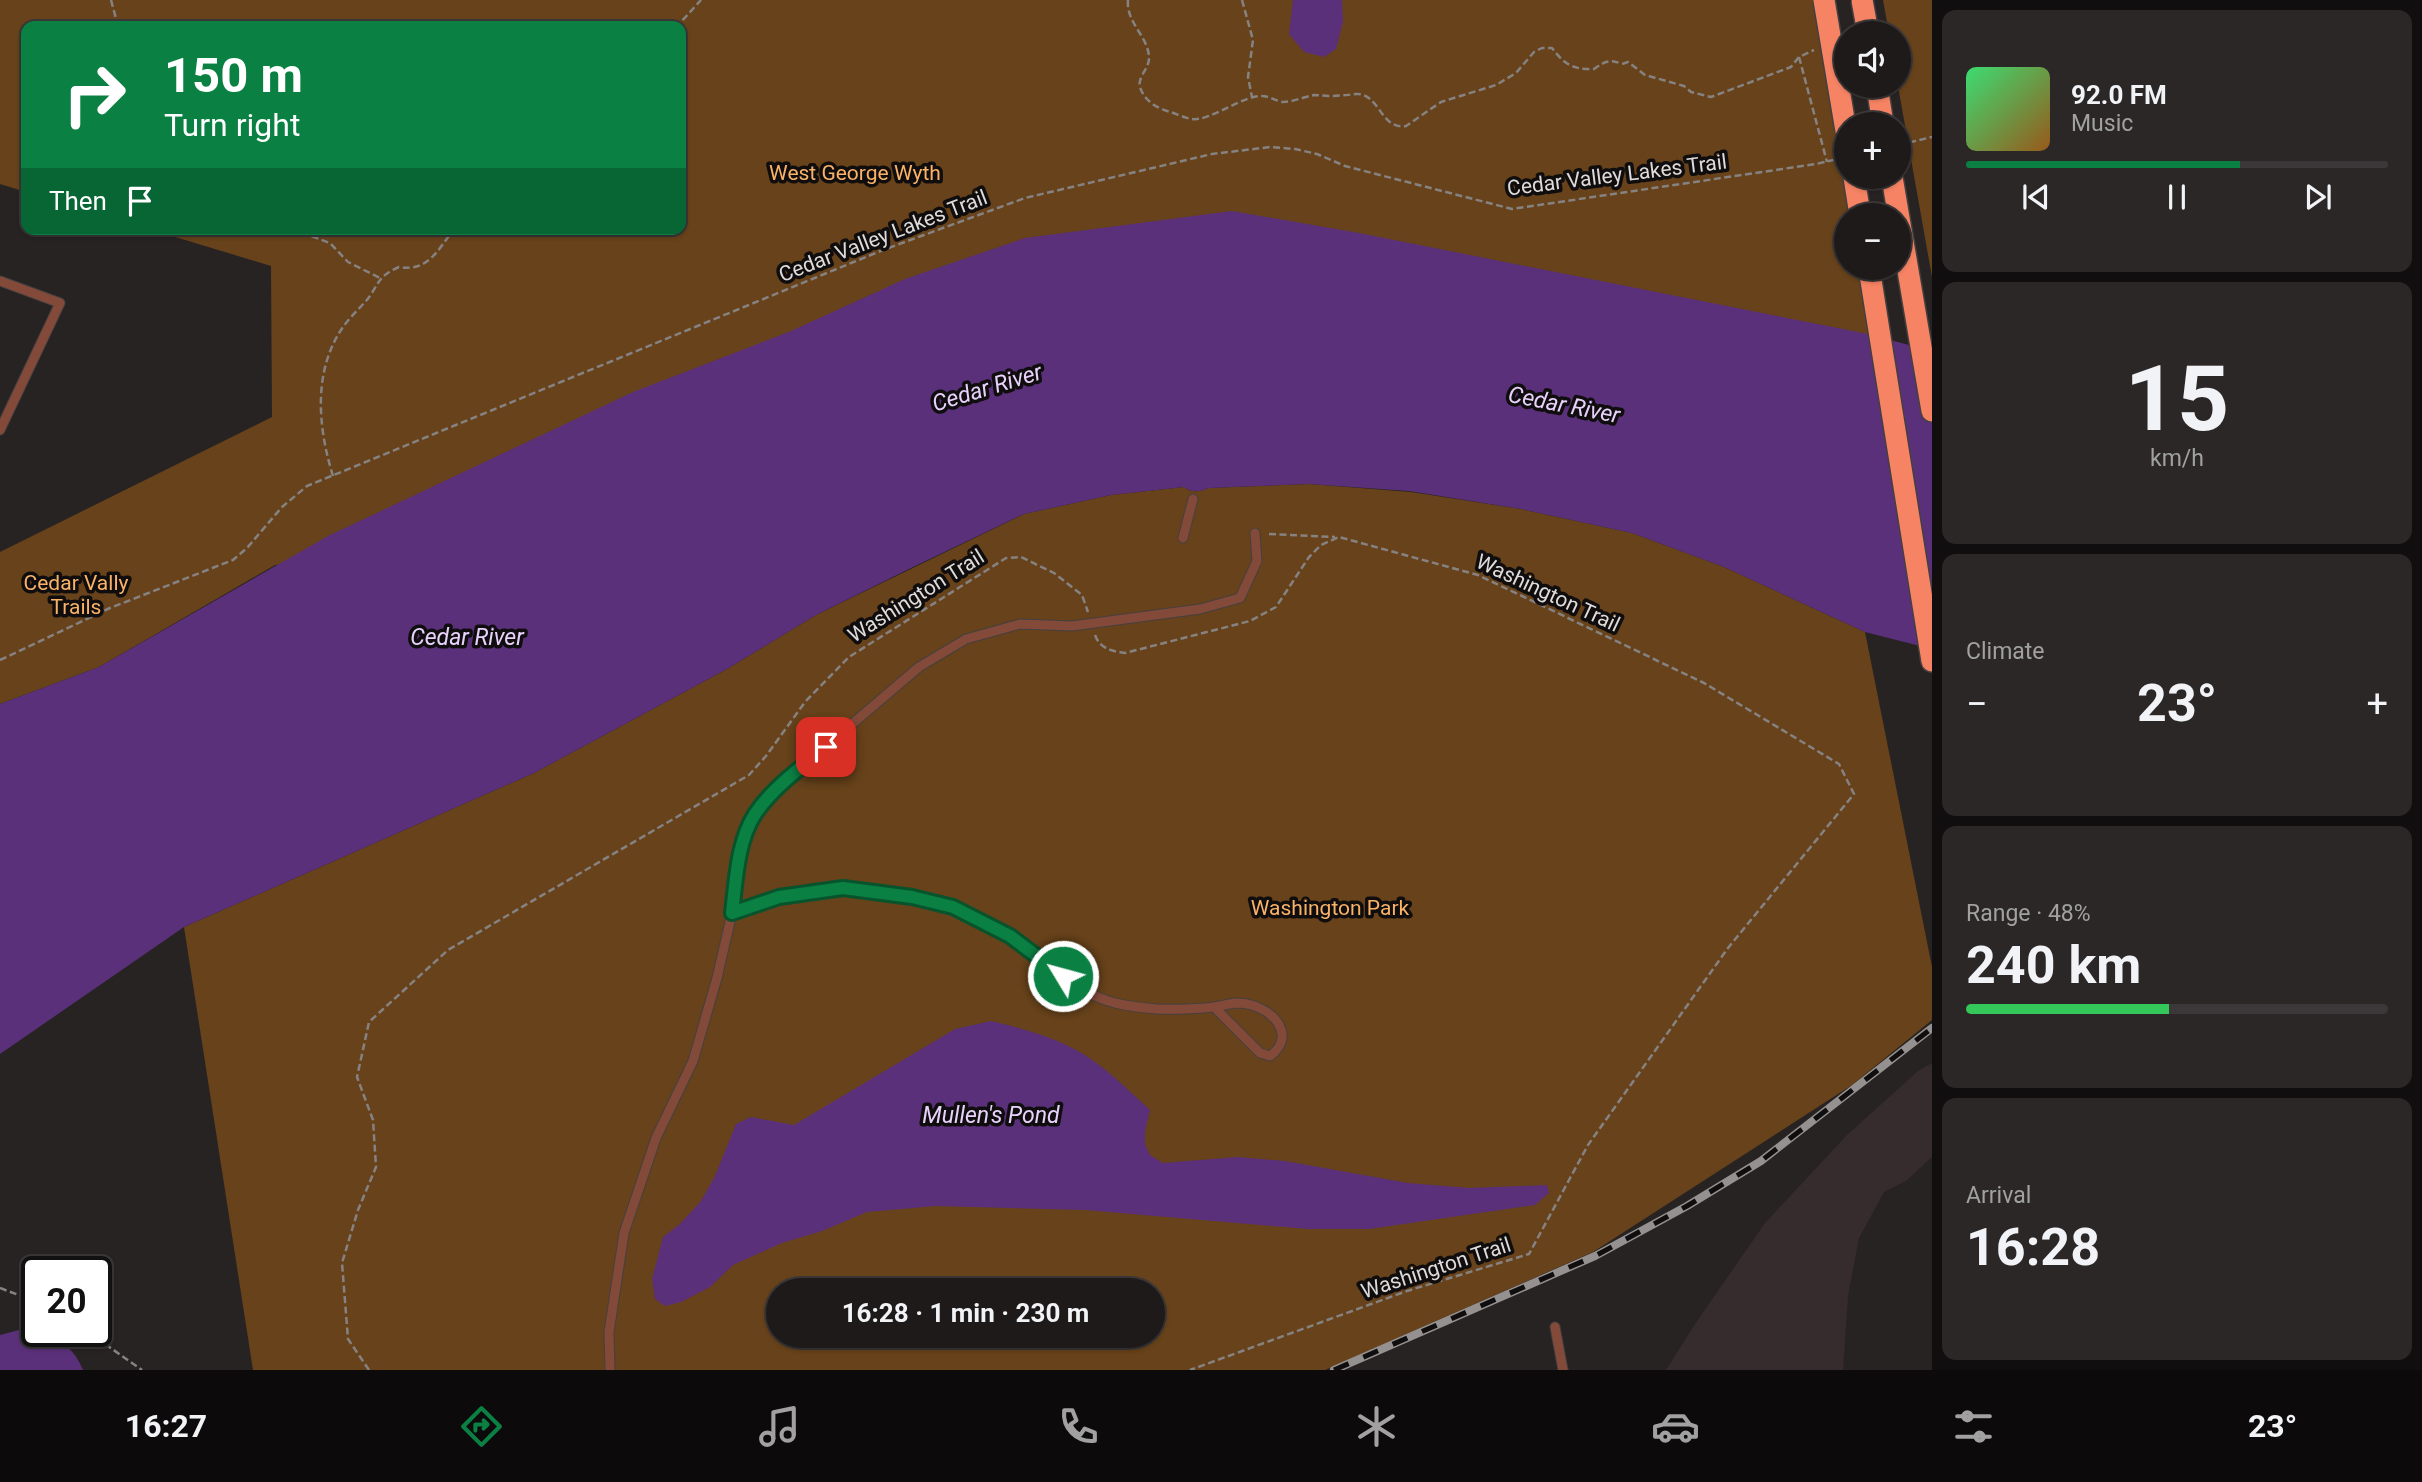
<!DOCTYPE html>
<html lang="en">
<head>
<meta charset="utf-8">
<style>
	:root { --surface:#1e1a1a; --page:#2b2727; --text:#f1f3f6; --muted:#a1a1a2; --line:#3c3839; --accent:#0b8043 }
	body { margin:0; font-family:Roboto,sans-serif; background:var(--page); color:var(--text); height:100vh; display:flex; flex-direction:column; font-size:26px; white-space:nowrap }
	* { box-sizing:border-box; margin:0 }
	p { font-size:23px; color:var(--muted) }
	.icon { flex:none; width:38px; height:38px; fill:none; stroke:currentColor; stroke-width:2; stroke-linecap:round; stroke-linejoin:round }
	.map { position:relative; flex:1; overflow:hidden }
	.details { display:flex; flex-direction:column; gap:10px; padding:10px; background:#100e0e; width:490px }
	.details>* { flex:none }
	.top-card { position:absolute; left:21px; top:21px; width:665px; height:214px; border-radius:14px; box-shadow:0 2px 5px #0004,0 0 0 2px var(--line); background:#0b8043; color:#fff; overflow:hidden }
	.fabs { position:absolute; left:1834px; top:21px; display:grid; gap:14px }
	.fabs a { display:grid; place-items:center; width:77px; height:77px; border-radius:50%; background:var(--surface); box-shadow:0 2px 5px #0004,0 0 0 2px var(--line); font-size:35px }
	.speed { position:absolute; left:21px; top:1256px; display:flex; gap:14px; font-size:35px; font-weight:700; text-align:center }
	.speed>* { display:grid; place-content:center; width:91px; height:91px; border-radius:50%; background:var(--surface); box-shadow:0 2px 5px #0004,0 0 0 2px var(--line); line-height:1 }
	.speed .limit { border:4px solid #111; border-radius:10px; background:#fff; color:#111 }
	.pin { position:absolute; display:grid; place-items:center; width:60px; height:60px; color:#fff; margin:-30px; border-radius:14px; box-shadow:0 4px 10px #0006 }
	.me { position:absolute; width:77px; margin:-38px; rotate:307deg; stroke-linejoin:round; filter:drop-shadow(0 0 5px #0008) }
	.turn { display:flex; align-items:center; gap:24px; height:147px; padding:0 28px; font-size:32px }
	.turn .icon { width:91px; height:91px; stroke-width:2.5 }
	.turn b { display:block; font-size:49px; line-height:60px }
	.then { display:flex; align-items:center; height:66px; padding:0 28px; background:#0003; gap:14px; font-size:26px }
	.big { font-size:52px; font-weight:700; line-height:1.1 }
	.details .card { flex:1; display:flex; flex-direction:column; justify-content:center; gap:10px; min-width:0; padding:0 24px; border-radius:14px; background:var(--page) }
	.details .dial { align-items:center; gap:0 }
	.dial b { font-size:91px; line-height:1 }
	.song { display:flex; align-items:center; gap:21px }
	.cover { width:84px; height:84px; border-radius:10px; background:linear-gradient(135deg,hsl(140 70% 55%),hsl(30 70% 35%)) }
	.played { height:7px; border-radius:4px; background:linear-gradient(90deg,var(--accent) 65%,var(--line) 65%) }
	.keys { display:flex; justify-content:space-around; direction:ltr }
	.heat { display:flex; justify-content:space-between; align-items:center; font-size:38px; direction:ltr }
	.charge { height:10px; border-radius:5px; background:linear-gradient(90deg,#34c759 48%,var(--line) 0) }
	.trip { position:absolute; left:766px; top:1278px; width:399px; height:70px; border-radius:35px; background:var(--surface); box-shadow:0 2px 5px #0004,0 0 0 2px var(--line); font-weight:700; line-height:70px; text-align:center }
	.tab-bar { display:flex; height:112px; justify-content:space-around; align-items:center; background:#0c0a0a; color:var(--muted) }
	.tab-bar .icon { width:49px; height:49px }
	.tab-bar .on { color:var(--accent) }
	.tab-bar b { font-size:32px; color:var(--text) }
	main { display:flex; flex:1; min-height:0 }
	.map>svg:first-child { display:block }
	.built { fill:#362b2d }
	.green { fill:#67421a; fill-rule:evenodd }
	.water { fill:#5b307a }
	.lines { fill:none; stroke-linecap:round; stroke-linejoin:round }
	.lane-casing { stroke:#454040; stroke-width:11 }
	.highway-casing { stroke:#454040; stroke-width:24 }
	.path { stroke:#868282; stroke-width:2.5; stroke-dasharray:7 3.5; stroke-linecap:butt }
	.lane { stroke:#834939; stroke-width:9 }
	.highway { stroke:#f68363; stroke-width:21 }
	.rail-casing { stroke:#969191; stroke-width:8 }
	.rail { stroke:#0f0d0d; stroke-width:5; stroke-dasharray:16; stroke-linecap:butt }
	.highway-bridge-casing { stroke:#454040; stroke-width:24; stroke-linecap:butt }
	.highway-bridge { stroke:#f68363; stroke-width:21 }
	.route-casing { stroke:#07532c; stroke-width:18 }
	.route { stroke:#0b8043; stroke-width:12 }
	.labels { text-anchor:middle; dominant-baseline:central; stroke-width:7; stroke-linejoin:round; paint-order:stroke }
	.park-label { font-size:21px; fill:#fab267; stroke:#0f0d0d }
	.street-label { font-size:21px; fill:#dfdbdb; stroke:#0f0d0d }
	.water-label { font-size:23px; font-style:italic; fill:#e8d2fc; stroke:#0f0d0d }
</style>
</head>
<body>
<main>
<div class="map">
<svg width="1932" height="1370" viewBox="0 0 1932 1370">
	<rect width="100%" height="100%" fill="#282323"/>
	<polygon class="built" points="1932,1063 1932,1157 1906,1181 1884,1192 1859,1238 1848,1296 1843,1370 1666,1370 1695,1324 1765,1223 1847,1135 1918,1071"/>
	<g class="green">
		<polygon points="0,0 1821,0 1846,132 1846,177 1860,215 1846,215 1846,268 1869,268 1889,388 275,565 99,667 0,704 0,552 272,417 271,266 149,229 681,229 681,26 26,26 26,192 0,184"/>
		<polygon points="1883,0 1932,0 1932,277 1898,86 1899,33 1889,33"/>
		<path d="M1309,484L1411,492L1521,509L1632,533L1724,567L1865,632L1932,967V1020L1852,1085L1593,1252L1325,1370H253L184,927L534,773L727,669L816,615L1024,514L1111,495L1184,487C1192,493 1199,492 1209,488ZM779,1290H1153V1335H779Z"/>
	</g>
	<g class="water">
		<polygon points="1293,0 1342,0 1343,22 1336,49 1324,57 1304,52 1289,34"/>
		<path d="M1232,211L1359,233L1863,333L1932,351V649L1865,632L1724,567L1632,533L1521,509L1409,491L1309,484L1209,488C1199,492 1192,493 1184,487L1111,495L1024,514L913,567L816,615L727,669L534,773L184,927L0,1054V704L99,667L328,536L633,392L791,331L905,279L1025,238Z"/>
		<path d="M991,1021C1021,1028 1051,1036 1078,1051C1105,1066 1128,1090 1150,1110L1145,1131V1144L1150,1155L1163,1163L1238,1157L1285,1161L1408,1183L1469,1188L1547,1185L1549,1193L1535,1205L1369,1229H1308L1085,1210L936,1206L867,1212L822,1231L782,1243L733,1265L710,1287L681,1302L665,1306L655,1299L652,1279L663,1237L680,1224L701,1201L715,1176L736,1124L751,1117L794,1125L955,1029Z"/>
		<path d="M23,1329C51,1333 72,1343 83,1370H0V1335Z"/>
	</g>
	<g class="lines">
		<defs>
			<g id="lane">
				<polyline points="0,281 60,303 0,430"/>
				<polyline points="1183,538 1193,499"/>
				<path d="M732,913C768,901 803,891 841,888C853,888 866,891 878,892C926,898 972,910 1012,938C1045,961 1076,993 1115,1003C1128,1006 1144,1008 1157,1009C1173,1010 1190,1009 1205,1008C1216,1007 1227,1004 1237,1003C1255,1003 1279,1014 1282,1034C1283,1043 1277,1051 1270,1056L1260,1053L1214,1007"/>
				<polyline points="1555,1327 1563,1370"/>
				<polyline points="610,1370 609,1332 624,1233 656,1138 693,1061 717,978 732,913 740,854 754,816 770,794 919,667 966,639 1020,624 1072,626 1200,609 1240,598 1257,561 1255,533"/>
			</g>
			<g id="highway">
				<polyline points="1877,86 1883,124"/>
				<polyline points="1854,177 1860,215"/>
				<polyline points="1892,177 1932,411"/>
				<polyline points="1869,268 1932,661"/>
			</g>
		</defs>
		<use href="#lane" class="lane-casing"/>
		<use href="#highway" class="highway-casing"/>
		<g class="path">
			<polyline points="111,0 118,26"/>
			<path d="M1128,0C1126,23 1148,36 1149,57C1150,68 1137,77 1140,87C1144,100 1155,107 1167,111C1175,113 1184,118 1192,119C1209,122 1243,95 1262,96C1269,96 1276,101 1283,102C1292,102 1304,97 1314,95C1319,95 1324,96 1329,96C1338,96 1347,95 1356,94C1380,93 1380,130 1406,126L1441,102L1496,85L1516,73L1534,52L1542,48H1552C1564,64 1573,70 1594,69C1605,61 1610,59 1622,64L1628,62L1645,75L1684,86L1691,92L1711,97L1791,67L1799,57L1814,50"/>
			<polyline points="1242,0 1253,40 1248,77 1252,97"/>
			<polyline points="674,26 681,22 701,0"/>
			<polyline points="1799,57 1827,162"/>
			<polyline points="1899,145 1932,137"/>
			<polyline points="292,229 330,243 348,262 380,278"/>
			<path d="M333,476C318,428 313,373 341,330C348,319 358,310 366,301C380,284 376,277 399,267C428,272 438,250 454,229"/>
			<polyline points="1269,534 1335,537"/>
			<path d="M1095,635C1100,649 1112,651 1125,653L1250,621L1276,607L1309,557L1321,545L1339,537L1478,575L1704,683L1839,764L1854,794L1728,948L1588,1145L1529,1254L1407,1291L1190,1370"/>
			<polyline points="0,660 110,608 233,560 247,548 282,507 307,486 883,250 1025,198 1212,154 1270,147 1295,149 1317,154 1345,166 1512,209 1816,164 1846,157"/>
			<polyline points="0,1288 37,1302"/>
			<polyline points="88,1332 142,1370"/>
			<polyline points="369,1370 348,1339 342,1263 358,1210 376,1167 373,1120 357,1077 369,1022 448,950 749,775 766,756 805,702 849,657 1006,558 1021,557 1054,573 1082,595 1088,612"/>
		</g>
		<use href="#lane" class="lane"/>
		<use href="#highway" class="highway"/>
		<defs>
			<polyline id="rail" points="1334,1370 1595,1256 1687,1206 1761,1161 1932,1028"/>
		</defs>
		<use href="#rail" class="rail-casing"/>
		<use href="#rail" class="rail"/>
		<defs>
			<g id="highway-bridge">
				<polyline points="1824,0 1846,131"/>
				<polyline points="1862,0 1868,33"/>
			</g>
		</defs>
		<use href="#highway-bridge" class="highway-bridge-casing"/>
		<use href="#highway-bridge" class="highway-bridge"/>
	</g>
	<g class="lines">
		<defs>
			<path id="route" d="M826,747C802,767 773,787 755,814C737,842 736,881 732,913L779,897L843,888L912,897L953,907L1010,936L1063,976"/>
		</defs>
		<use href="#route" class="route-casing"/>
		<use href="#route" class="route"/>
	</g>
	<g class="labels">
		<g class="park-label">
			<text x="855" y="173">West George Wyth</text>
			<text x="76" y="583">Cedar Vally<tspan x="76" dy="24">Trails</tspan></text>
			<text x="1330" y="908">Washington Park</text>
		</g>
		<g class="street-label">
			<text transform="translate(1617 175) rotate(-7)">Cedar Valley Lakes Trail</text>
			<text transform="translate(883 236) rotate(-21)">Cedar Valley Lakes Trail</text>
			<text transform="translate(1548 593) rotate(25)">Washington Trail</text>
			<text transform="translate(916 596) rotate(-32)">Washington Trail</text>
			<text transform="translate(1436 1268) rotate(-18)">Washington Trail</text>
		</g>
		<g class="water-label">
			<text transform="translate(987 388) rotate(-17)">Cedar River</text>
			<text transform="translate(1564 405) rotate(11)">Cedar River</text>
			<text x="467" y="637">Cedar River</text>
			<text x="991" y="1115">Mullen's Pond</text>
		</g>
	</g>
</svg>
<div class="fabs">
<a><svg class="icon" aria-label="sound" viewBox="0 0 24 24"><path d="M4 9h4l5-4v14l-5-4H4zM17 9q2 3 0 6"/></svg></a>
<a>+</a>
<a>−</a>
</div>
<div class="speed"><div class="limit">20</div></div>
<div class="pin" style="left:826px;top:747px;background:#d93025"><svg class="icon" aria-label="arrive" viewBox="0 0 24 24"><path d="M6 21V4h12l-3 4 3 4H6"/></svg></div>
<svg class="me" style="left:1063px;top:976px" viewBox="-20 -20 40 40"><circle r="17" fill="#0b8043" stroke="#fff" stroke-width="3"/><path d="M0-11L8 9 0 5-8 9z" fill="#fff"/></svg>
<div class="trip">16:28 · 1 min · 230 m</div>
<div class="top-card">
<div class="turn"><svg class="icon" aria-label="right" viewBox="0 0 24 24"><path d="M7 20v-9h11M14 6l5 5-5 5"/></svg><div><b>150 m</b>Turn right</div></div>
<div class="then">Then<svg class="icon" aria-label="arrive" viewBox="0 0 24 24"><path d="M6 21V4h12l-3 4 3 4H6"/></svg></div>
</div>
</div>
<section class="details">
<div class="card">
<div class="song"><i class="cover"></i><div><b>92.0 FM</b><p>Music</p></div></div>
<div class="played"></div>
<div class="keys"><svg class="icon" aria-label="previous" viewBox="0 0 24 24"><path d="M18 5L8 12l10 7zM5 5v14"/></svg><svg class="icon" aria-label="pause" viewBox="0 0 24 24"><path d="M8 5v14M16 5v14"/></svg><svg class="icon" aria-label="next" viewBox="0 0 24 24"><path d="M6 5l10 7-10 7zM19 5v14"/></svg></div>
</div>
<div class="card dial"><b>15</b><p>km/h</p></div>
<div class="card"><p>Climate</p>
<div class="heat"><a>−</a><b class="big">23°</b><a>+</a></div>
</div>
<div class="card"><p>Range · 48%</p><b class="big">240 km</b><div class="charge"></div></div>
<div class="card"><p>Arrival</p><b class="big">16:28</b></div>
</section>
</main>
<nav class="tab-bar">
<b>16:27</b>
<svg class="icon on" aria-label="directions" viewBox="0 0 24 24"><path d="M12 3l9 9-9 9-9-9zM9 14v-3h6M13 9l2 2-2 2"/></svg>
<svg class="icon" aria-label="music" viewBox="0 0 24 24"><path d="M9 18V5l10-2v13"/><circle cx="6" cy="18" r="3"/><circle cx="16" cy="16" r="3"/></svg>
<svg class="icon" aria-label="phone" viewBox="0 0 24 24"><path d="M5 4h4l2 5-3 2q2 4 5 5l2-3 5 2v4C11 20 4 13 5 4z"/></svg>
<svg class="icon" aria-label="climate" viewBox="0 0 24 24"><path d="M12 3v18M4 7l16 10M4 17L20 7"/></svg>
<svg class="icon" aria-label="car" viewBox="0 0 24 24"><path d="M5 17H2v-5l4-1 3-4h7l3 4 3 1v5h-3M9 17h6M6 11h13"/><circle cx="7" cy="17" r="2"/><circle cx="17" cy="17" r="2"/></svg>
<svg class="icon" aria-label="filters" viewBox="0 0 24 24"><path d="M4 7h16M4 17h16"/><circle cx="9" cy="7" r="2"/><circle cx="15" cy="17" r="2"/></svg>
<b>23°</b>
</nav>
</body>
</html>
